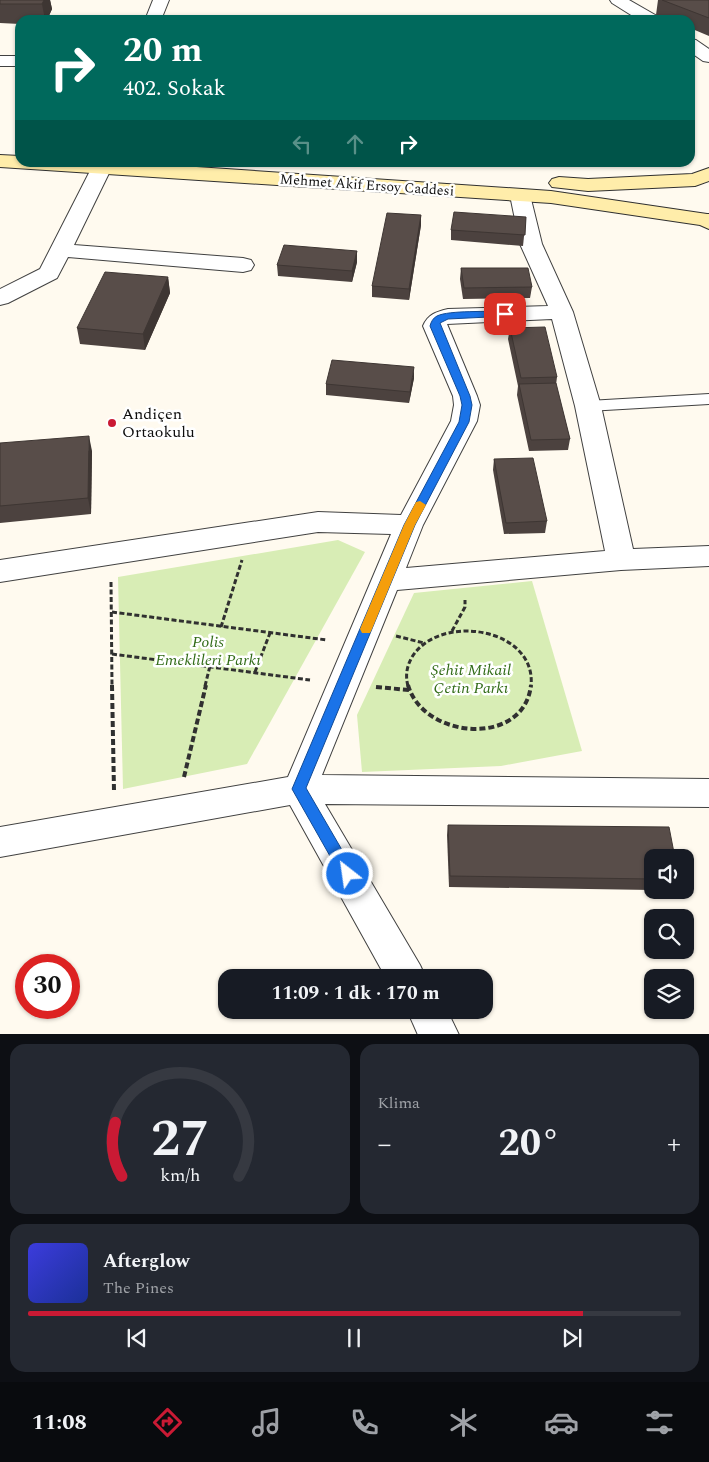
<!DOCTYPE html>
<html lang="tr">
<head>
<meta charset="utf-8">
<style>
	:root { --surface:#171b24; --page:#242831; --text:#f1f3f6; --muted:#9ea1a6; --line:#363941; --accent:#ca1a34 }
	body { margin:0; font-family:Spectral,serif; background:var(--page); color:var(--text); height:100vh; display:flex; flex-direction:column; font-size:19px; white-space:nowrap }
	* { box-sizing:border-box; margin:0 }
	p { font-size:16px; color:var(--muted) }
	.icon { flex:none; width:28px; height:28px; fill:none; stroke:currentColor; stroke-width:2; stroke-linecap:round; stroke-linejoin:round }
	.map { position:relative; height:1034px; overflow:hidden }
	.panel { display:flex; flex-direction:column; gap:10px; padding:10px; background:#0d0f14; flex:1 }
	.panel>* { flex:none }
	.guide { position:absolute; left:15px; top:15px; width:680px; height:152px; border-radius:15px; box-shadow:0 1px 4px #0004; background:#00695c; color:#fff; overflow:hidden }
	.tools { position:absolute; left:644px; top:849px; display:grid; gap:10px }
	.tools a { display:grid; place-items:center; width:50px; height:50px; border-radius:10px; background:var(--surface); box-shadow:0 1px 4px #0004; font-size:25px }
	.speed { position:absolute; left:15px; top:954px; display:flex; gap:10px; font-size:25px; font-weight:700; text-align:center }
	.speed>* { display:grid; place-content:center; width:65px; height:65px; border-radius:50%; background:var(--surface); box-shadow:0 1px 4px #0004; line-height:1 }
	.speed .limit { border:8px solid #d22; background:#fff; color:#111 }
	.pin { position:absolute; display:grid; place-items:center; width:42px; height:42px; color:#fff; margin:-21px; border-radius:10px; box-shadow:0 2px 8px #0006 }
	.me { position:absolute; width:55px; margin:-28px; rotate:330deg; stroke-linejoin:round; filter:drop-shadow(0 0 4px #0008) }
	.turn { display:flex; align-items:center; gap:18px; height:105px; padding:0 25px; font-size:22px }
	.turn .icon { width:65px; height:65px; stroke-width:2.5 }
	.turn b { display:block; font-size:35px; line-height:42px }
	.lanes { display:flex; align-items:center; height:48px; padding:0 25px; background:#0003; justify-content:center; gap:25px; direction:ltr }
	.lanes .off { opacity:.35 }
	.big { font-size:38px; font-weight:700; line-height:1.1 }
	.panel .tile { flex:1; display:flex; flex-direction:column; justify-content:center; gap:8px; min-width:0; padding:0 18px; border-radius:15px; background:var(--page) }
	.panel .dial { align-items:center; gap:0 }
	.dial svg { height:130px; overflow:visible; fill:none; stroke:var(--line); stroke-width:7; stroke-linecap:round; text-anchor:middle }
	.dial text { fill:var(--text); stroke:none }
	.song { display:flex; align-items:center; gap:15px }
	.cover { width:60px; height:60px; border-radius:8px; background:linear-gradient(135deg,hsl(240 70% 55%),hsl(230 70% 35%)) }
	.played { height:5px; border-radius:2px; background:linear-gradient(90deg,var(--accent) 85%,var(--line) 85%) }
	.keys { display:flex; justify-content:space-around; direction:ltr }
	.heat { display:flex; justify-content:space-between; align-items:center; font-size:28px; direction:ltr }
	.panel .tiles { flex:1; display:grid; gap:10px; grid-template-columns:1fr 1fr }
	.tile:last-child { grid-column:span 2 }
	.trip { position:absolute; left:218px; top:969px; width:275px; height:50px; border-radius:15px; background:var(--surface); box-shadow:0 1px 4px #0004; font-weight:700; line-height:50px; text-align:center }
	.dock { display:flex; height:80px; justify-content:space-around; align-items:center; background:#090b0e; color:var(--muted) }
	.dock .icon { width:35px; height:35px }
	.dock .selected { color:var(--accent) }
	.dock b { font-size:22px; color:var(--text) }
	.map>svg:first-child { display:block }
	.green { fill:#d8edb5 }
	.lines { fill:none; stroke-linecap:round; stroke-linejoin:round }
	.service-casing { stroke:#414141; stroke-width:2 }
	.minor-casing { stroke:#414141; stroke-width:2 }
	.secondary-casing { stroke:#303030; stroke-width:2 }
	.path-far1 { stroke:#303030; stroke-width:3; stroke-dasharray:5 2.5; stroke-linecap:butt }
	.path { stroke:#303030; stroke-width:4; stroke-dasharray:6 3; stroke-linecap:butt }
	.service { fill:#fff; fill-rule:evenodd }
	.minor { fill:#fff; fill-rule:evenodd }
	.secondary { fill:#ffedaa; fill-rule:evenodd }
	.wall { fill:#4c423f }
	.shaded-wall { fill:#3e3633 }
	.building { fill:#584d49; stroke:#3e3633 }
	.route { fill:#1a73e8; stroke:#114b97 }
	.slow { fill:#f59e0b }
	.poi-dot { fill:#ca1a34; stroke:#fff; stroke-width:2 }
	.labels { text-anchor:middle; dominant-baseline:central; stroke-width:5; stroke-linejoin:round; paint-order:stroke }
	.far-street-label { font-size:14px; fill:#0e0e0e; stroke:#fff }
	.poi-label { font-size:16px; fill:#0e0e0e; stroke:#fff; text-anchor:start }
	.park-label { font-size:16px; font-style:italic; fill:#326c18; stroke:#fff }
</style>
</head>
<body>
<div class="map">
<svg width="709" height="1035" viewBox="0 0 709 1035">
	<rect width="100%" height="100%" fill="#fffaef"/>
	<g class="green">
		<polygon points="338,540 365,552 247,764 123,789 118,577"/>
		<polygon points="532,581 582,751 501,766 362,772 357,715 414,593"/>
	</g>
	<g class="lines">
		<defs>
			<polygon id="service" points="709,394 709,404 588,411 582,410 580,406 582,402 588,401"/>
			<g id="minor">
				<polygon points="153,0 169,0 161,20 145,20"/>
				<polygon points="610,0 629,0 657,16 659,20 639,20 612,3"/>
				<polygon points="690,39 696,40 709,49 709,62 703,61 690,52"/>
				<rect x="0" y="56" width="20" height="10"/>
				<polygon points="96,162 109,163 112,167 74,245 243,258 251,260 254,265 251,270 243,272 68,257 57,278 8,303 0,305 0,289 40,269 92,167"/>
				<path d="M520,189L527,191L530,195L542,244L573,312L601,406L633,549L709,546V566L621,570L397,590L322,775L709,779V807L325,804L420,965L426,978H386L290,805L0,857V827L288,777L391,534L318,532L0,582V560L318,512L401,515L451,421L454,405L453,396L423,326C428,314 436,312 448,309L548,306L520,244L510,195L513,191ZM552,319L575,406L605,551L406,568L423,525L477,421L480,405L477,396L447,324Z"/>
				<polygon points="407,1010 447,1010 459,1035 418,1035"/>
			</g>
			<g id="secondary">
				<polygon points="0,155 20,156 20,162 122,162 551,191 707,214 709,214 709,229 700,225 551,203 0,167"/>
				<polygon points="709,168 709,181 695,186 588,191 552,187 549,183 552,179 559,177 588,179 692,174"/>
			</g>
		</defs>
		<use href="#service" class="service-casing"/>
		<use href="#minor" class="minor-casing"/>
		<use href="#secondary" class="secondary-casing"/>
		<g class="path-far1">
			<polyline points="111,582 112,686"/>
			<polyline points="112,612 327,640"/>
			<polyline points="221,627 242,560"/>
			<polyline points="452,631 465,607 465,600"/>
			<polyline points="396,636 424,643"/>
			<polyline points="112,654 310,680"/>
			<polyline points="255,672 270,633"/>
			<polyline points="205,686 210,666"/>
			<path d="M408,686C405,675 407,666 412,657C440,612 537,628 531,686"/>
		</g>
		<g class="path">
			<polyline points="112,685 114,791"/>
			<path d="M408,685C423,739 524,748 531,685"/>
			<polyline points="376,687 409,690"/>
			<polyline points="184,777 206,685"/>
		</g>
		<use href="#service" class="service"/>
		<use href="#minor" class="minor"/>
		<use href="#secondary" class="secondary"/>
	</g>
	<g class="wall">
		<polygon points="0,0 50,0 52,9 47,20 20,20 20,24 0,23"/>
		<polygon points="658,0 709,0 709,36 690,28 690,20 669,20 656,15"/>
		<polygon points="421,215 421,225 409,300 372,297 372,286"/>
		<polygon points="526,217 523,246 451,240 451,230"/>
		<polygon points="357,251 357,262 352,282 278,276 277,265"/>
		<polygon points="461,268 532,287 530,298 463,299 460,279"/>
		<polygon points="168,277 170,293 145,350 80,344 77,328"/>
		<polygon points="510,328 557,377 556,385 570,439 568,450 529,451 517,395 518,386 508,339"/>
		<polygon points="414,378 409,403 326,395 326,384"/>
		<polygon points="0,443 92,451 91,514 0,523"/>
		<polygon points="494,459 547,521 545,533 504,534 493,470"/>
		<polygon points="448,825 652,858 652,890 449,887 447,835"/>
	</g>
	<g class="shaded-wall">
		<polygon points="44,0 50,0 52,9 47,20 45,20 42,4"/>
		<polygon points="421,215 421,225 409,300 409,289"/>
		<polygon points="357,251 357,262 352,282 352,271"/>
		<polygon points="168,277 170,293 145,350 143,334"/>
		<polygon points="414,367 414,378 409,403 410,392"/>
		<polygon points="89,436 92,451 91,514 88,498"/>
	</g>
	<g class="building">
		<polygon points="0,0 44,0 42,4 0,4"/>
		<polygon points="662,0 709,0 709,18"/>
		<polygon points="454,212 526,217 525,235 451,230"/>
		<polygon points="387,213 421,215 409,289 372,286"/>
		<polygon points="284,245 357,251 352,271 277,265"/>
		<polygon points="461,268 528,268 532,287 464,288"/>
		<polygon points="105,272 168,277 143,334 77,328"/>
		<polygon points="545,327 557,377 521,378 510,328"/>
		<polygon points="332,360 414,367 410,392 326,384"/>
		<polygon points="556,383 570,439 531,440 519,384"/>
		<polygon points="89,436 88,498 0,506 0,443"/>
		<polygon points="533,458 547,521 506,523 494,459"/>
		<polygon points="448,825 669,827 675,858 652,858 652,879 450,876"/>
	</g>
	<path class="route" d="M505,311L509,312V316L448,319L440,323L470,396L472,405L469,422L415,525L306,788L356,874L354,879L348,881L343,879L292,789L404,525L459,422L462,405L460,396L430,326C431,322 433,318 437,316C449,310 490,312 505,311Z"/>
	<polygon class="slow" points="420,501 426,505 415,525 372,629 370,633 362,633 360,629 404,525 416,502"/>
	<circle class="poi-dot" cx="112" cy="423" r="5"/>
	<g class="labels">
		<g class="far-street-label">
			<text transform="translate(367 185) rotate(4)">Mehmet Akif Ersoy Caddesi</text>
		</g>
		<g class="poi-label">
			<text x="122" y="414">Andiçen<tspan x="122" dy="18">Ortaokulu</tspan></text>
		</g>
		<g class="park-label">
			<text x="208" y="642">Polis<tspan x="208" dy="18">Emeklileri Parkı</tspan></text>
			<text x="471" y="670">Şehit Mikail<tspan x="471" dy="18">Çetin Parkı</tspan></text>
		</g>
	</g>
</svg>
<div class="tools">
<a><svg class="icon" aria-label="sound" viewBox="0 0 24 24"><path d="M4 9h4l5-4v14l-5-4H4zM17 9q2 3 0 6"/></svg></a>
<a><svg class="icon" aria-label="search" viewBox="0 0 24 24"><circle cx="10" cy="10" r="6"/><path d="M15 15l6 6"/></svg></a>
<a><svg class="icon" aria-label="layers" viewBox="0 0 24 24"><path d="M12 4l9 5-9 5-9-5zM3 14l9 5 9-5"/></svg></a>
</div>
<div class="speed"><div class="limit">30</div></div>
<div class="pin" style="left:505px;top:314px;background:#d93025"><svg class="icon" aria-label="arrive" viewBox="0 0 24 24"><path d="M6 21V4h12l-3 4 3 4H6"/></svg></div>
<svg class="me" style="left:348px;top:874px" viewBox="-20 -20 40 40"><circle r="17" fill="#1a73e8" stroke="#fff" stroke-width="3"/><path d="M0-11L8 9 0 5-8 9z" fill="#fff"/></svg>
<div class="trip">11:09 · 1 dk · 170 m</div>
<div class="guide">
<div class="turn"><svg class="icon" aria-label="right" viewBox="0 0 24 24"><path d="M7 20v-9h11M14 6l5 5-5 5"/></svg><div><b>20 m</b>402. Sokak</div></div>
<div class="lanes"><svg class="icon off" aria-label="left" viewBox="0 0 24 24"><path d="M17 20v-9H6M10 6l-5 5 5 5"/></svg><svg class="icon off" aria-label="ahead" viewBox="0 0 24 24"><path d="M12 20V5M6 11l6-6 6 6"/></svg><svg class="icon" aria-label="right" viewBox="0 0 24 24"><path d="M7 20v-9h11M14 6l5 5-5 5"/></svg></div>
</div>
</div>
<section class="panel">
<div class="tiles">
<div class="tile dial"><svg viewBox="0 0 100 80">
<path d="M14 69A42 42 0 1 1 86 69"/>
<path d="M14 69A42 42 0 0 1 10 36" stroke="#ca1a34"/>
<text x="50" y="56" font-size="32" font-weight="700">27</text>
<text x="50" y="72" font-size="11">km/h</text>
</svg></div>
<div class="tile"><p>Klima</p>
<div class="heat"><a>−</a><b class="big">20°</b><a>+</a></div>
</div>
<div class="tile">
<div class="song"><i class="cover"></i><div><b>Afterglow</b><p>The Pines</p></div></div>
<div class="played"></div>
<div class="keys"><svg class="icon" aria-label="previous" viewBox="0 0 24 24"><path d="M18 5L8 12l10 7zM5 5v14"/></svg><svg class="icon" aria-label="pause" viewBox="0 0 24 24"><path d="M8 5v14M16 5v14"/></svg><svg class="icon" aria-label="next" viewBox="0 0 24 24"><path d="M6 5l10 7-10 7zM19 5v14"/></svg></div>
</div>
</div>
</section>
<nav class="dock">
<b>11:08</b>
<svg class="icon selected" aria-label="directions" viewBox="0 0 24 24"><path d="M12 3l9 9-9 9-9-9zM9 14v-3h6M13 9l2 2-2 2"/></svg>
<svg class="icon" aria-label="music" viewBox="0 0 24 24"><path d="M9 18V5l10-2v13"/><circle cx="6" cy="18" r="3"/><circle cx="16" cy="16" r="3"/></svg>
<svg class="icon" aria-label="phone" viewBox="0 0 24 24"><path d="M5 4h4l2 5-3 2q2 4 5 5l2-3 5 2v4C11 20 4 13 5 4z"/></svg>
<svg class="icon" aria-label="climate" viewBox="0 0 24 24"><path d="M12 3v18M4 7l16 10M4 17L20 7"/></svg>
<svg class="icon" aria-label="car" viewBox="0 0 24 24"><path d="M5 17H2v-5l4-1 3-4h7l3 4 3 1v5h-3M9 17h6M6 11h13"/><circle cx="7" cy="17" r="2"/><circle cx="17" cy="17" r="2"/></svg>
<svg class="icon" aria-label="filters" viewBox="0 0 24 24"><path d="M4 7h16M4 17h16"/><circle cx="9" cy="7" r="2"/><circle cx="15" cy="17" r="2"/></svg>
</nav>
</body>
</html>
